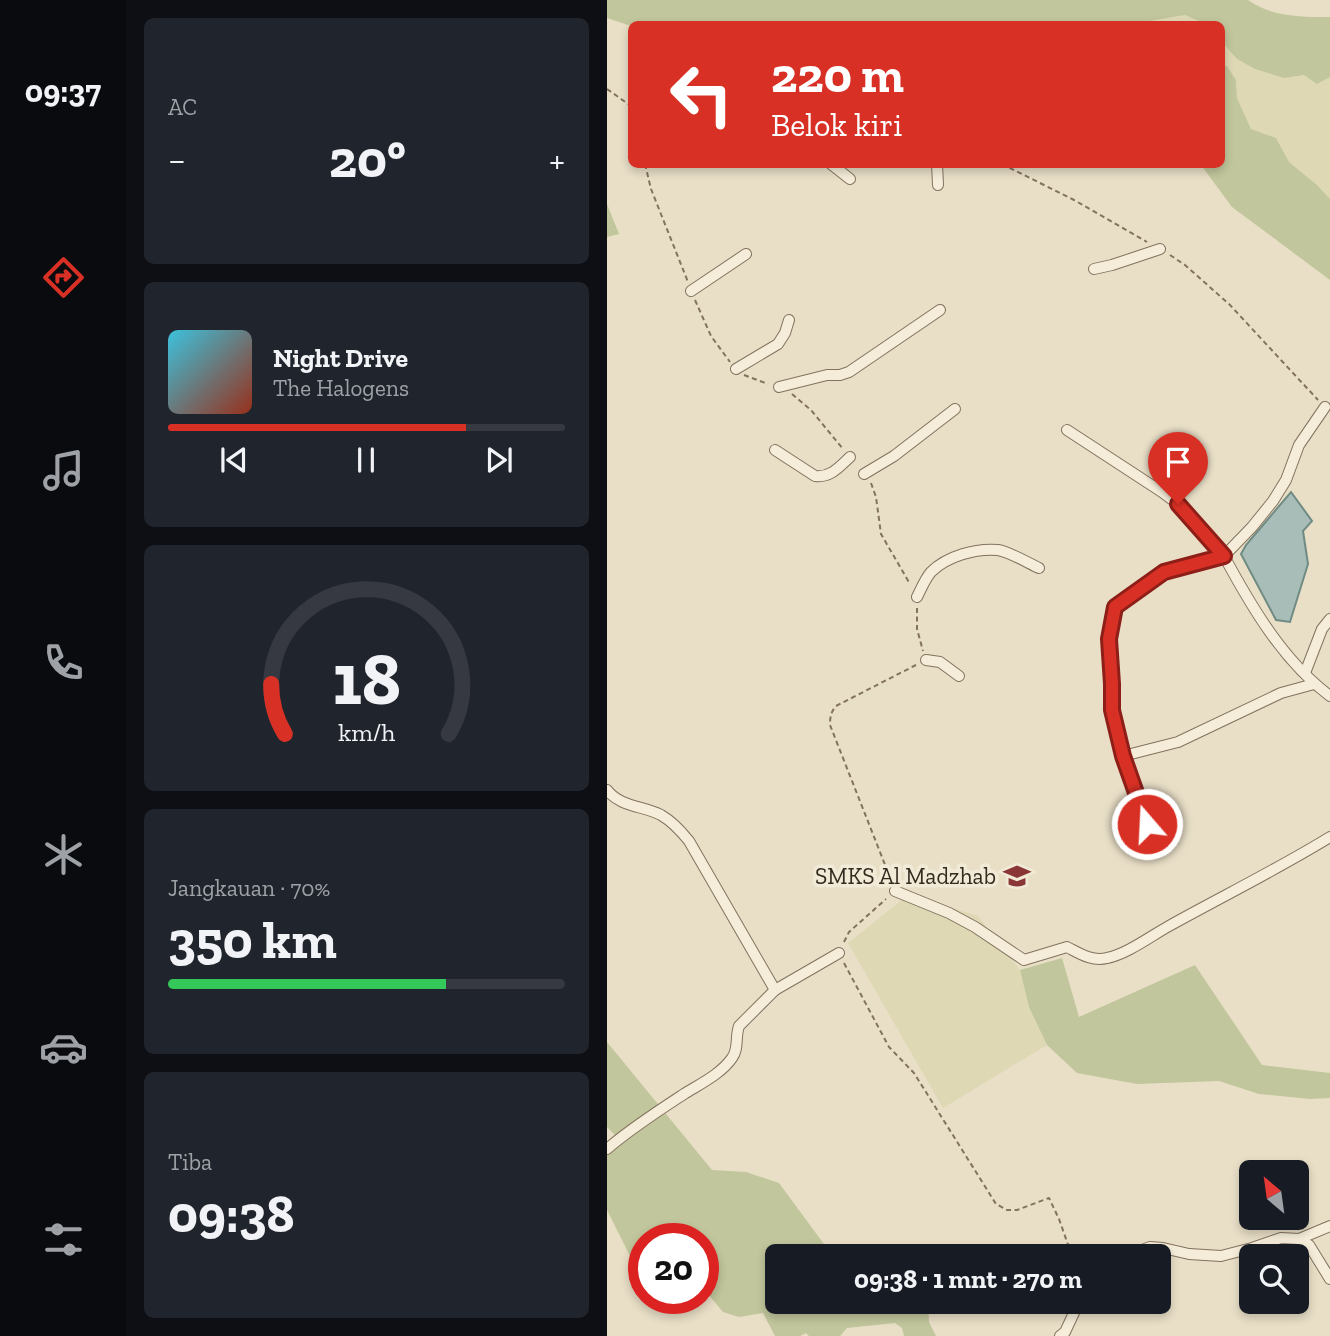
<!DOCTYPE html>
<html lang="id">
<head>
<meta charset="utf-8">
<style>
	:root { --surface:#171b24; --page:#20242c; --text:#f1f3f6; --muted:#9ea1a6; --line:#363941; --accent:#d93025 }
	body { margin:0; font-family:"Zilla Slab",serif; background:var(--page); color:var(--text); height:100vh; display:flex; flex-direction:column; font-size:26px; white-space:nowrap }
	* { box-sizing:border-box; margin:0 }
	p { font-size:23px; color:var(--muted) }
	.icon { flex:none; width:38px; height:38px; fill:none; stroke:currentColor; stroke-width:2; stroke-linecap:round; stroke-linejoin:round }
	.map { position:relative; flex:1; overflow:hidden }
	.side { display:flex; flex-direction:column; gap:18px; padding:18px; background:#0d0f14; width:481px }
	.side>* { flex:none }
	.hud { position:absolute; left:21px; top:21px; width:597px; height:147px; border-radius:10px; box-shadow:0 4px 10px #0003; background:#d93025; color:#fff; overflow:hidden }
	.needle { width:46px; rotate:331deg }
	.tools { position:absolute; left:632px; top:1160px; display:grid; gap:14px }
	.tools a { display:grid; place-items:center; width:70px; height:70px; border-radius:10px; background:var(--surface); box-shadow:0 4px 10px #0003; font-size:35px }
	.speed { position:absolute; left:21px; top:1223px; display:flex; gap:14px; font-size:35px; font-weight:700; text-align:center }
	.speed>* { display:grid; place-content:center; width:91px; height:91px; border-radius:50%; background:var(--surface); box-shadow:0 4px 10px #0003; line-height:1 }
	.speed .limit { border:10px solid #d22; background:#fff; color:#111 }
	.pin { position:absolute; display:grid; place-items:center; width:60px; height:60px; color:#fff; margin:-72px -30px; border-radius:50% 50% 50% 0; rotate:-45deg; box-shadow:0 0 7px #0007 }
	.pin .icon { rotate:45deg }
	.me { position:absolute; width:77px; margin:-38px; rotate:341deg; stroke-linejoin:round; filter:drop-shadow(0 0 5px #0008) }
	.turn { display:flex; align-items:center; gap:24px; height:147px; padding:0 28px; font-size:32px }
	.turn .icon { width:91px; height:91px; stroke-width:2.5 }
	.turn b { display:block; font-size:49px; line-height:60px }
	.big { font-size:52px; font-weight:800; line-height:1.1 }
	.side .widget { flex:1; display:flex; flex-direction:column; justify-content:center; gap:10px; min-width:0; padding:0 24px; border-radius:10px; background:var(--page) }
	.side .dial { align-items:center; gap:0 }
	.dial svg { height:182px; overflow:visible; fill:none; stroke:var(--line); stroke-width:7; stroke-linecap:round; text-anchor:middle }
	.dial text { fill:var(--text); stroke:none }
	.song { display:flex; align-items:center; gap:21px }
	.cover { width:84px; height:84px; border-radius:10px; background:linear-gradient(135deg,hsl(190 70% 55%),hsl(10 70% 35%)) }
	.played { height:7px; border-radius:4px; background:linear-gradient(90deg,var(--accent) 75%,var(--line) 75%) }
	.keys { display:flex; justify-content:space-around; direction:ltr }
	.heat { display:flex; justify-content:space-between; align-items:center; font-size:38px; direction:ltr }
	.charge { height:10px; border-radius:5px; background:linear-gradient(90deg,#34c759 70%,var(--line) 0) }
	.trip { position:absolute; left:158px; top:1244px; width:406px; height:70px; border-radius:10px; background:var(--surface); box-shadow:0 4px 10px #0003; font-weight:800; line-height:70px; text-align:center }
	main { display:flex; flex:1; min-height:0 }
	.dock { display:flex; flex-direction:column; width:126px; justify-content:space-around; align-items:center; background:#090b0e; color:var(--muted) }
	.dock .icon { width:49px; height:49px }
	.dock .current { color:var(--accent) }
	.dock b { font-size:32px; color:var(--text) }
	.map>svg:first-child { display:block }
	.farmland { fill:#ded8b5 }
	.green { fill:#c1c69c }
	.water { fill:#a8bdb7; stroke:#6f8b84; stroke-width:2 }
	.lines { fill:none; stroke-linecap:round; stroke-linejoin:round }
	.minor-casing { stroke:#83725e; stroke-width:12 }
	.path { stroke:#83725e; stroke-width:2; stroke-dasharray:5 3.5; stroke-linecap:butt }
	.minor { stroke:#f5edd9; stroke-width:10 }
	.route-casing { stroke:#8d1f18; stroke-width:18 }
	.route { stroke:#d93025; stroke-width:12 }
	.labels { text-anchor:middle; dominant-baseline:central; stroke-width:7; stroke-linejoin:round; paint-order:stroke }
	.poi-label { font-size:23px; fill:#352a20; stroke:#f1ead6; text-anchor:end }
</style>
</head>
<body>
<main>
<nav class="dock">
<b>09:37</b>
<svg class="icon current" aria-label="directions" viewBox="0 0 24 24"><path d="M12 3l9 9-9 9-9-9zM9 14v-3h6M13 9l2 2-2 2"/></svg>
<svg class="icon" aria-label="music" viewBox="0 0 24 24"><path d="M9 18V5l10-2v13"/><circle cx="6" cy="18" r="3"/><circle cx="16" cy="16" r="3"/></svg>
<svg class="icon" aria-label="phone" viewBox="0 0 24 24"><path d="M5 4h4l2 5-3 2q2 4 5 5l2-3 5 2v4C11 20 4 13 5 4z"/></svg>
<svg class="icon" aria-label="climate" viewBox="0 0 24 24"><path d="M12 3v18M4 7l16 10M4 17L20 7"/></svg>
<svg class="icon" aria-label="car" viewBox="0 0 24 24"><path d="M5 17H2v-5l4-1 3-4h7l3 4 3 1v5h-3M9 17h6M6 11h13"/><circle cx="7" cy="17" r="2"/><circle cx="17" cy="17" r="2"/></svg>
<svg class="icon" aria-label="filters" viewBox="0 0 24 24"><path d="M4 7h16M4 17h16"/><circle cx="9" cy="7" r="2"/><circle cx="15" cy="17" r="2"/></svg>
</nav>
<section class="side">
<div class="widget"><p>AC</p>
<div class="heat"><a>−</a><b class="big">20°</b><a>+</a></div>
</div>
<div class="widget">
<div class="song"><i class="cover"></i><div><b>Night Drive</b><p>The Halogens</p></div></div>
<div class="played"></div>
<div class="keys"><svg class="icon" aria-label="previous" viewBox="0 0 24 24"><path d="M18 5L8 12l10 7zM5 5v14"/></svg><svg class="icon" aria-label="pause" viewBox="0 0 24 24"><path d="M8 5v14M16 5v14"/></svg><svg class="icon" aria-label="next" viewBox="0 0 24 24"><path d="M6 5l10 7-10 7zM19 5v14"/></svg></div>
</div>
<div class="widget dial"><svg viewBox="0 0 100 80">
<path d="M14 69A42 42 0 1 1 86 69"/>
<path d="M14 69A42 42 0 0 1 8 47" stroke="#d93025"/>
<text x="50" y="56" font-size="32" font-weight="700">18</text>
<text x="50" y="72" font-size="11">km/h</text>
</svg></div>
<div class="widget"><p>Jangkauan · 70%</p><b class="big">350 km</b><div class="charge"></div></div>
<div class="widget"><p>Tiba</p><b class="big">09:38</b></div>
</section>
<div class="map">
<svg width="723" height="1336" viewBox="0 0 723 1336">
	<rect width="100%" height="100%" fill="#e9dfc7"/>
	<g class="farmland">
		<polygon points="578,15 598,24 531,24 530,23"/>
		<polygon points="614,41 630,59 677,78 697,75 710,84 723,77 723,199 710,185 682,162 669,138 644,129 630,98 629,80 620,66 614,66"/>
		<polygon points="302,894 371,916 413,970 422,1007 440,1045 336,1108 241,943"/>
	</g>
	<g class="green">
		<path d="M0,0H641C665,17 694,17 723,17V77L710,84L697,75L677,78L648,69L630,59L614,41V24H598L578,15L531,23V24L24,26L0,18Z"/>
		<polygon points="614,66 620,66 629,80 630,98 644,129 669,138 682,162 710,185 723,199 723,280 625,207 594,165 614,164"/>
		<polygon points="0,204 12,234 0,237"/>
		<polygon points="455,958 472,1017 588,965 655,1065 723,1073 723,1098 703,1099 652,1094 612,1081 530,1084 470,1073 440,1045 422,1007 413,970"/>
		<polygon points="0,1042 105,1170 139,1172 172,1183 225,1255 229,1256 170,1256 170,1302 321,1302 322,1322 329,1336 297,1336 295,1328 288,1323 240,1328 233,1336 202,1336 199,1333 193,1336 168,1336 156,1313 132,1317 116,1312 96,1288 96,1239 37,1239 37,1274 29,1268 0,1210 0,1151 12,1139 0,1127"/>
	</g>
	<polygon class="water" points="684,492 705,521 696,531 701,564 683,622 669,620 634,554 639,545"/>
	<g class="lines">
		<defs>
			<g id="minor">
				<polyline points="224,164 243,179"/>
				<polyline points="330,164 331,185"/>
				<polyline points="487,269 505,265 553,249"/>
				<polyline points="84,291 139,254"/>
				<polyline points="129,369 171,344 178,333 182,320"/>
				<polyline points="172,387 220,375 233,375 242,372 333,310"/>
				<path d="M718,407L692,445L679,480L666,501L645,527L617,556C644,606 676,661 723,696"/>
				<polyline points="460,430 555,492 571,504 617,556 557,572 508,607 502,639 505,684 505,710 516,756 539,824"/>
				<path d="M168,450L208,476C224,478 233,466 243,457"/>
				<polyline points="257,474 287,456 348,409"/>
				<path d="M310,597C314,589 318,579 324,572C340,556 369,548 391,550C403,552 421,563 432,568"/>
				<polyline points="319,660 333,662 352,676"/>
				<polyline points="698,673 715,629 723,619"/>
				<polyline points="516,756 571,742 674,693 707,684"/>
				<path d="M0,790C13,807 37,806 54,815C66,822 74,831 82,841L168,990"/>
				<path d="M288,891L342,913L368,927L417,960L460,947C472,953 485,962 500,958C520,954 544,936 562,926C616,896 671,869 723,837"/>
				<path d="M0,1149C23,1129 51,1111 77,1094C93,1084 114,1074 125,1058C132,1049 128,1037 132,1026L168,990L232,953"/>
				<polyline points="692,1239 702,1245 723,1279"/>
				<polyline points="520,1256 543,1247 556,1248 582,1254 614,1256 645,1248 674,1238 692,1239 723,1226"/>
				<polyline points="453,1336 458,1332 472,1302"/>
			</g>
		</defs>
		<use href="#minor" class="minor-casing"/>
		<g class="path">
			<polyline points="0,89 24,106"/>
			<polyline points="38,164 44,189 81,282"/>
			<polyline points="395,164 467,200 540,242"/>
			<polyline points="563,255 578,265 623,305 711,400"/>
			<polyline points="88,300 104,336 123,362"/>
			<polyline points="137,375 161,384"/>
			<polyline points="185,394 204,410 236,449"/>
			<polyline points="264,483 269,497 274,534 303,584"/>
			<polyline points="310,608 310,629 316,651"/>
			<path d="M284,880L223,725C223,717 224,712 229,706L309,665"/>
			<polyline points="237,942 242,932 279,899"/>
			<polyline points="237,963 282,1047 307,1073 389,1204 400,1210 410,1210 442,1198 452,1219 465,1256"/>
		</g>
		<use href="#minor" class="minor"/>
	</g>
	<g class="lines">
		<defs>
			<polyline id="route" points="540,824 516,756 505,710 505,684 502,639 508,607 557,572 617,556 571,504"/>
		</defs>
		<use href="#route" class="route-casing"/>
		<use href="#route" class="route"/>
	</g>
	<defs>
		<symbol id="school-bare" viewBox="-9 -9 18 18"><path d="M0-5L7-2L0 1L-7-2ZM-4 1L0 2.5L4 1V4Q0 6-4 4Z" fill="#8a3636" stroke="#f1ead6" stroke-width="2.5" paint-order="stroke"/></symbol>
	</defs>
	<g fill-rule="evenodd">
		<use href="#school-bare" x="391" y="857" width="38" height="38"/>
	</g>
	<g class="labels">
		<g class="poi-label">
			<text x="389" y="876">SMKS Al Madzhab</text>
		</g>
	</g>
</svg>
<div class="tools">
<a><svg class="needle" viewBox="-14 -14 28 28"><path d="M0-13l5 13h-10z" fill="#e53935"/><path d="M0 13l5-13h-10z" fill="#9ea1a6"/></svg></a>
<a><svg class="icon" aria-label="search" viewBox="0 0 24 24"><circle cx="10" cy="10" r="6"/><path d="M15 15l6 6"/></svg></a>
</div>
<div class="speed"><div class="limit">20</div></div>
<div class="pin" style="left:571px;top:504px;background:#d93025"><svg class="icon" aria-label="arrive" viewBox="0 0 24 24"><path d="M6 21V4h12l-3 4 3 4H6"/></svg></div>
<svg class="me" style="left:540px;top:824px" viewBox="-20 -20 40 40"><circle r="17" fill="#d93025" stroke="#fff" stroke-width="3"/><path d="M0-11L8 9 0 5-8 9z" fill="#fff"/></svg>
<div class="trip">09:38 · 1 mnt · 270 m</div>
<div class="hud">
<div class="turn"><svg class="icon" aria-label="left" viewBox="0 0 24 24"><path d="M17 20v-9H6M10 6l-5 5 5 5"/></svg><div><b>220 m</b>Belok kiri</div></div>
</div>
</div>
</main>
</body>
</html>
